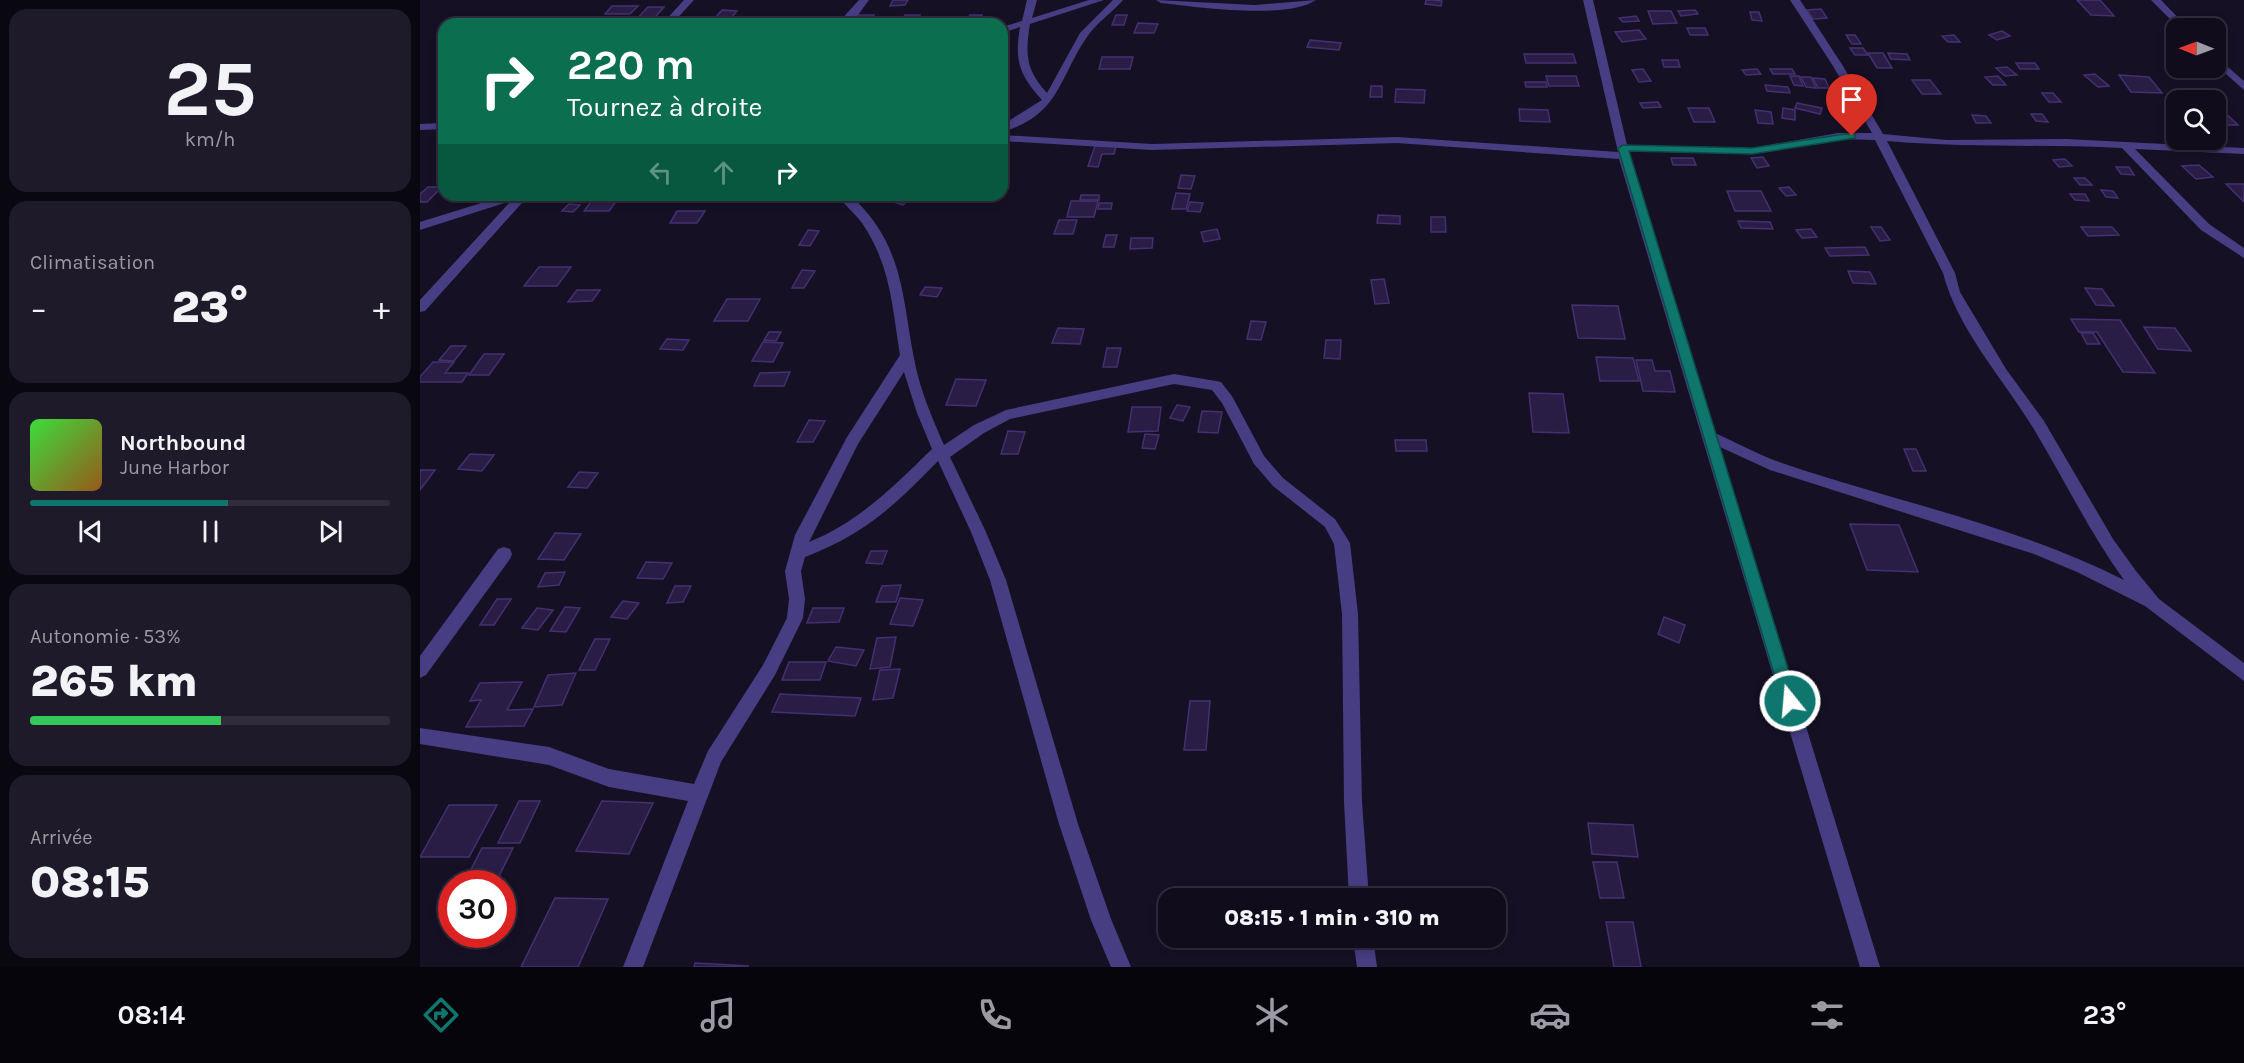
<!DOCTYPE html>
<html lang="fr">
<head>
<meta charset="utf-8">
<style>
	:root { --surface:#100c1c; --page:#1e1a29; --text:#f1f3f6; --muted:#9c9ba3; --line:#302c3b; --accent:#0f766e }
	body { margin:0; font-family:Karla,sans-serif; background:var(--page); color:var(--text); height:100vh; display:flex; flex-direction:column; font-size:22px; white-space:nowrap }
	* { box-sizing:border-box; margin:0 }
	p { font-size:20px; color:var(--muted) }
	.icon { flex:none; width:33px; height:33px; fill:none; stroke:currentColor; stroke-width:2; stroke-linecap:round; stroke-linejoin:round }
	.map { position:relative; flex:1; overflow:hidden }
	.drawer { display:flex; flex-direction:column; gap:9px; padding:9px; background:#09070f; width:420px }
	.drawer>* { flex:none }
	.hud { position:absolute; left:18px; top:18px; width:570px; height:183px; border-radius:18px; box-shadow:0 3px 9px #0003,0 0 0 2px var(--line); background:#0b6e4f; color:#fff; overflow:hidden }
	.needle { width:39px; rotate:271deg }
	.tools { position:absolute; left:1746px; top:18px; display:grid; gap:12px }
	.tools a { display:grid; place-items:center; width:60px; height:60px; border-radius:12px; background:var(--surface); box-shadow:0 3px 9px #0003,0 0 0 2px var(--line); font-size:30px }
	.speed { position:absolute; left:18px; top:870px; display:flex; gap:12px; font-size:30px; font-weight:700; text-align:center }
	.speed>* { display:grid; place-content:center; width:78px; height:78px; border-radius:50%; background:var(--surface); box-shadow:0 3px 9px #0003,0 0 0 2px var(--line); line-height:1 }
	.speed .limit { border:9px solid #d22; background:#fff; color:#111 }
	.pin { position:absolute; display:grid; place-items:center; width:51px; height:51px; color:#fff; margin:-62px -26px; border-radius:50% 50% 50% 0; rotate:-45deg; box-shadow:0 0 6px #0007 }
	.pin .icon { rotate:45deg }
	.me { position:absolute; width:66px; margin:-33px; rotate:343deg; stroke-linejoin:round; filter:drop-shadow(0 0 4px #0008) }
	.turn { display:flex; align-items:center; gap:21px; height:126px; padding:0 30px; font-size:27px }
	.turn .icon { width:78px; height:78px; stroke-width:2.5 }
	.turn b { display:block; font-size:42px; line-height:51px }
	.lanes { display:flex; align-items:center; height:57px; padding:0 30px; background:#0003; justify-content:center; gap:30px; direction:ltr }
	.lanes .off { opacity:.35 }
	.big { font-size:45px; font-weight:800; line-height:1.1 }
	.drawer .tile { flex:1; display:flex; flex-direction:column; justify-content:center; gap:9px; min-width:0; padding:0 21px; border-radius:18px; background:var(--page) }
	.drawer .dial { align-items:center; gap:0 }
	.dial b { font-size:78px; line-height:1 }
	.song { display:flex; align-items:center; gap:18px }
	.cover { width:72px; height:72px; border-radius:9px; background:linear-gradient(135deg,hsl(120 70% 55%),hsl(30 70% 35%)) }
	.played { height:6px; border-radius:3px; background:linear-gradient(90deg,var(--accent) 55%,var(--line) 55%) }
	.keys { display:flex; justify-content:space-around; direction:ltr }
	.heat { display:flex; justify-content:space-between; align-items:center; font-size:33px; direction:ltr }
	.charge { height:9px; border-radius:4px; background:linear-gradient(90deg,#34c759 53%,var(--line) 0) }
	.trip { position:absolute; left:738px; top:888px; width:348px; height:60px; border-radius:18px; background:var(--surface); box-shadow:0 3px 9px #0003,0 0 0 2px var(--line); font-weight:800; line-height:60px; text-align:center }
	.tab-bar { display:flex; height:96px; justify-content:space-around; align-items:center; background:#06050b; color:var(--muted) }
	.tab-bar .icon { width:42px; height:42px }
	.tab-bar .on { color:var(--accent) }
	.tab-bar b { font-size:27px; color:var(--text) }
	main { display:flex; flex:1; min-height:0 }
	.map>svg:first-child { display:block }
	.building { fill:#291d45; stroke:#433070; stroke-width:1.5 }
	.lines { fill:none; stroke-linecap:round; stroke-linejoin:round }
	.street { fill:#463d82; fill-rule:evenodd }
	.route { fill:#0f766e; stroke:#0a4d48; stroke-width:1.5 }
</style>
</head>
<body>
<main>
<section class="drawer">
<div class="tile dial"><b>25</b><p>km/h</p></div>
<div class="tile"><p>Climatisation</p>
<div class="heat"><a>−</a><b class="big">23°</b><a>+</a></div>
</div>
<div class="tile">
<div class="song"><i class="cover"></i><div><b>Northbound</b><p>June Harbor</p></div></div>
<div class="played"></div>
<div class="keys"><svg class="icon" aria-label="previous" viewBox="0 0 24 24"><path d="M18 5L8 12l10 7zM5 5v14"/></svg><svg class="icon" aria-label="pause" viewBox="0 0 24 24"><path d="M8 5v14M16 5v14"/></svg><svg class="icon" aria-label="next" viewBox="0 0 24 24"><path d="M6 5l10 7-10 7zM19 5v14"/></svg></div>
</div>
<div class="tile"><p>Autonomie · 53%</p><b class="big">265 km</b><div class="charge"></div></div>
<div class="tile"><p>Arrivée</p><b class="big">08:15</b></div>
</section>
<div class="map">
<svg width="1824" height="967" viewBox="0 0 1824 967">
	<rect width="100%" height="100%" fill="#161025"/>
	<g class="building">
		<polygon points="473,0 488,0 485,5 470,6"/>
		<polygon points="1006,0 1014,0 1022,1 1021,6 1005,4"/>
		<polygon points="1657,0 1680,0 1694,16 1671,15"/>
		<polygon points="192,6 218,6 210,14 185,14"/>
		<polygon points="228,7 244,7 229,24 212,24"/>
		<polygon points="1401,9 1407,18 1393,19 1387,10"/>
		<polygon points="302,10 317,11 311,18 295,18"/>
		<polygon points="1275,10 1278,14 1261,16 1258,11"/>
		<polygon points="1228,11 1251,11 1257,23 1233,24"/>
		<polygon points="1330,12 1339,12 1342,21 1332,20"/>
		<polygon points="434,15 454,15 451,19 432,20"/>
		<polygon points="485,15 500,15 497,20 482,20"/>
		<polygon points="550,15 562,15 558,23 545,23"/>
		<polygon points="696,15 707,15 704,25 692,25"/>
		<polygon points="1216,16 1219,21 1203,22 1199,18"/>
		<polygon points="379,17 407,17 403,24 375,24"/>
		<polygon points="718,23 738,24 734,33 714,33"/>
		<polygon points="1267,28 1285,28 1288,35 1270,35"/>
		<polygon points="1219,30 1226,39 1202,42 1195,32"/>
		<polygon points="1582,31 1590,36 1577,40 1569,35"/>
		<polygon points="1426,35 1435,35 1441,44 1432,44"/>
		<polygon points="1534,35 1540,42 1528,42 1522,36"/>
		<polygon points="890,40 921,43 919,50 887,47"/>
		<polygon points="1430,48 1443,48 1448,55 1435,55"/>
		<polygon points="1448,53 1463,53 1472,68 1457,68"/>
		<polygon points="1468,53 1487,54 1490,60 1471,59"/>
		<polygon points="1104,54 1153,54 1156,63 1106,63"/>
		<polygon points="682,57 713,57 710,69 679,69"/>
		<polygon points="1242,60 1258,60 1260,67 1244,67"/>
		<polygon points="1596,63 1615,63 1619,69 1600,69"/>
		<polygon points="1587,67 1597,75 1585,76 1576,68"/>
		<polygon points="1223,69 1231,81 1219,82 1212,70"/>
		<polygon points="1337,69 1341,74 1326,75 1322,70"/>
		<polygon points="1350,69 1372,69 1375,74 1353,74"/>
		<polygon points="1675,74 1689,86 1678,87 1664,75"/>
		<polygon points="1699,75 1729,77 1742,93 1711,92"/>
		<polygon points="1126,76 1156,76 1159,86 1129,86"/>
		<polygon points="1370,76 1379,76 1383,86 1374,85"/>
		<polygon points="1578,76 1586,85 1573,85 1565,77"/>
		<polygon points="1381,77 1391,77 1396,88 1386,87"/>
		<polygon points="1393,78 1405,79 1409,88 1398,88"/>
		<polygon points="1492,80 1510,80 1521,94 1502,94"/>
		<polygon points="1105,82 1126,82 1127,87 1106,87"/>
		<polygon points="1345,85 1368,87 1370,93 1347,91"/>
		<polygon points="951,86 962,86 962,97 950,97"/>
		<polygon points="976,89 1005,90 1004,103 975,102"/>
		<polygon points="1622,93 1633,93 1641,102 1629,102"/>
		<polygon points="1238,102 1241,107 1223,108 1220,103"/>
		<polygon points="1377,103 1402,108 1400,114 1375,108"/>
		<polygon points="1268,108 1289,108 1295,122 1274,122"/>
		<polygon points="1363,108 1375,110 1375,120 1362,118"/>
		<polygon points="1796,108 1800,108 1818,125 1796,125"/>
		<polygon points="1099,109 1128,110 1130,122 1100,121"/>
		<polygon points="1335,110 1351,112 1353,124 1338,123"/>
		<polygon points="1611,114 1622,114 1628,122 1616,121"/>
		<polygon points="1552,115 1566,116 1571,123 1556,123"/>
		<polygon points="675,146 696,146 694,154 682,154 678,167 668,166"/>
		<polygon points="1343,157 1349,166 1337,168 1331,158"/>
		<polygon points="1251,158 1273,158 1276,165 1253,165"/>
		<polygon points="1645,159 1652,166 1639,167 1633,160"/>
		<polygon points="1779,165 1793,177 1776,179 1762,166"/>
		<polygon points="1696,167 1709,167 1714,175 1701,174"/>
		<polygon points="761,175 775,176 771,189 758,188"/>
		<polygon points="1654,178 1665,178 1672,185 1660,185"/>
		<polygon points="1806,184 1824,184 1824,202"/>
		<polygon points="8,187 22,187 7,202 0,202 0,194"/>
		<polygon points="1369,187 1376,195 1366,196 1359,188"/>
		<polygon points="1681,190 1693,191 1698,198 1686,197"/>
		<polygon points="1307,191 1341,191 1351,211 1315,211"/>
		<polygon points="756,193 770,194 766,209 752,209"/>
		<polygon points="1650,194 1665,194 1669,201 1655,200"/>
		<polygon points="176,195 201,195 189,211 164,211"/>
		<polygon points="473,195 482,195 491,197 483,205 467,200"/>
		<polygon points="661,195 679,195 679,200 660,200"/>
		<polygon points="651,201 678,201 674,217 647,217"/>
		<polygon points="770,202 783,203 780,212 767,211"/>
		<polygon points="679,203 692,203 691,209 678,209"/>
		<polygon points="149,204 160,205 153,212 142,211"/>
		<polygon points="257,211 285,211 277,223 250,223"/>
		<polygon points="958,215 980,216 980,224 957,223"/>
		<polygon points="1011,217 1025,217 1026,232 1011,232"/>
		<polygon points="639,220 657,220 653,234 634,234"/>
		<polygon points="1318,221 1350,222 1353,229 1321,228"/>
		<polygon points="1451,227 1461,227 1470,240 1460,241"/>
		<polygon points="1661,227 1692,227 1699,235 1668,236"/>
		<polygon points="797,229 800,239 784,242 781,232"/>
		<polygon points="1391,229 1397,237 1382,238 1376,230"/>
		<polygon points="388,230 399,231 390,246 379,245"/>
		<polygon points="686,235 697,235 694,247 683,247"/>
		<polygon points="711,238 733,238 732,248 710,249"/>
		<polygon points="1445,247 1449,255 1410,256 1405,248"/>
		<polygon points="119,267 151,267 137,286 104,286"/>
		<polygon points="382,270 395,271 384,288 372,288"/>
		<polygon points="1428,271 1450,272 1456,284 1433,283"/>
		<polygon points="964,279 969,303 955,304 951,280"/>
		<polygon points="505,287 522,288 517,297 500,295"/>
		<polygon points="1665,288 1682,289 1694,306 1676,305"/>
		<polygon points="157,290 180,290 172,301 148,302"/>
		<polygon points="307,299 340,299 328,321 294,321"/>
		<polygon points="1152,305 1198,306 1205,339 1158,338"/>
		<polygon points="1651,319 1700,320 1735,373 1703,372 1677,332 1659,332"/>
		<polygon points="831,321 846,322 841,340 827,339"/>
		<polygon points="1724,327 1755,328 1771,351 1738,349"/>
		<polygon points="638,328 664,329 660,344 632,343"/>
		<polygon points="349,332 361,332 356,341 344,340"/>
		<polygon points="1661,333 1673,333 1680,344 1667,344"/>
		<polygon points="247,339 269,340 263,350 240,349"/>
		<polygon points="906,340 921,340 920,359 904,358"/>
		<polygon points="343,342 363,343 353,362 332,361"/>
		<polygon points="31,346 46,346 34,361 19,360"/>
		<polygon points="687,348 701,348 697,367 683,367"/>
		<polygon points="64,354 84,354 69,375 49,375"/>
		<polygon points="1176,357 1213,358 1219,381 1180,381"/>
		<polygon points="1216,360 1232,360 1235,371 1250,371 1255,392 1223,391"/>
		<polygon points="13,362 34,362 25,373 48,373 42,382 0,382 0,377"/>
		<polygon points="370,372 364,386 334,386 340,373"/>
		<polygon points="536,379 566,380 556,406 526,405"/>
		<polygon points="1109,393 1143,394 1149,433 1113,432"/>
		<polygon points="757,405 770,407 763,421 750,418"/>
		<polygon points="712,407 741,407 738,431 708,432"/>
		<polygon points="782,411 802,412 798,433 778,432"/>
		<polygon points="389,420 405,421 393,442 377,442"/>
		<polygon points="588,431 605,432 598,454 581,454"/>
		<polygon points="725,434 739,435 735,449 722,448"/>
		<polygon points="975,440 1006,440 1007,451 976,451"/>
		<polygon points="1484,449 1496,449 1506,471 1493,471"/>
		<polygon points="50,454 74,455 62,471 38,469"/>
		<polygon points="0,470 15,470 0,490"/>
		<polygon points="159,472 178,473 167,488 148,487"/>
		<polygon points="1430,524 1479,525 1498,572 1447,570"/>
		<polygon points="135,533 161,534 144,560 118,559"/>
		<polygon points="451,551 467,551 462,564 446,563"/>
		<polygon points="226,562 252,563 243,579 217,578"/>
		<polygon points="145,572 139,585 118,587 125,573"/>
		<polygon points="481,585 476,602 456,602 462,586"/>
		<polygon points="255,586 271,586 263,602 247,603"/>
		<polygon points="480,598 503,600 493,626 470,624"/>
		<polygon points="77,599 91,599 74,625 60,625"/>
		<polygon points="203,601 219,603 207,619 191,617"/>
		<polygon points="145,607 160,608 146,632 130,631"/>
		<polygon points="117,608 133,610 118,630 102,628"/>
		<polygon points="393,608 424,608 419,622 387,623"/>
		<polygon points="1244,617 1265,625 1259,643 1238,634"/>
		<polygon points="476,637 470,667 450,669 457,638"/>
		<polygon points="175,639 190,639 175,670 159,670"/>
		<polygon points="416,647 444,650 436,666 408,661"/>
		<polygon points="369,662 406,662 400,680 362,680"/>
		<polygon points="480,669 473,698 453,700 460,670"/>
		<polygon points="156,673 142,705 114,707 128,675"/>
		<polygon points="102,682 87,710 113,709 104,726 46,727 61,700 50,701 60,683"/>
		<polygon points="360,694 441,698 435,716 352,712"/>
		<polygon points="770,701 790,701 786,750 764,750"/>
		<polygon points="99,801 120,801 100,843 78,843"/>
		<polygon points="182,801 233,803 209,854 156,851"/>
		<polygon points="29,805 77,805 49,857 0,857"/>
		<polygon points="1168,823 1213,825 1218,857 1172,854"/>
		<polygon points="62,848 93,848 76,882 44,883"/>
		<polygon points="1173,862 1197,862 1204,898 1180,898"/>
		<polygon points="135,898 188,899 158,967 101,967"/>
		<polygon points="1186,922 1213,922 1221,967 1194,967"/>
		<polygon points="275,963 329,966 274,967"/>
	</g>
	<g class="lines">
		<g class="street">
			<polygon points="264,0 274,0 252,24 242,24"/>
			<polygon points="439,0 449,0 438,15 428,24 417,24"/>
			<path d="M607,0H617L612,18L669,0H684L610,24C605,55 606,70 627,93L660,33L693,0H703C692,13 676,23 667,37C638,79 640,115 582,132V125L622,100C600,75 594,62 600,27L582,33V27L602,21Z"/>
			<path d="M736,0L835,5L896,0C867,20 776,7 741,3Z"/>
			<path d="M1163,0H1173L1207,145L1332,148L1418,133H1452L1413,66L1370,0H1380L1423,66L1463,134L1527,140L1646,139L1824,148V154L1715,149L1789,224L1824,248V258L1781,230L1702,148C1623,144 1545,148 1467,141L1535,273L1540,292L1586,369L1624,421L1693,539L1716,571L1739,599L1824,663V681L1725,606L1657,572L1614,554L1350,470L1300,447L1460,967H1440L1199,159L977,143L732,150L582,141V135L732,144L977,137L1198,152ZM1418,139L1455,140L1523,273C1537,329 1585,381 1615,431C1645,481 1670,533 1704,580C1596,525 1476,502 1362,463C1339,455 1317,443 1295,433L1208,151L1332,154Z"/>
			<polygon points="1731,0 1741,0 1768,28 1759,28"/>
			<polygon points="1796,57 1824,81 1824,90 1796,65"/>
			<polygon points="24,123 24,129 0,130 0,124"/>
			<polygon points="87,195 109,195 5,311 0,312 0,300 91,201 0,230 0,222"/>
			<path d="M417,195H430C489,248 481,307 498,376C504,399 514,422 524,445L554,425L586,410L754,374L796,381L801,382L812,396L844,456L863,478L915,519L930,543L938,614L942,802L949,898H929L924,802L922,614L914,544L905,527L853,486L834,464L802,403L792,390L754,384L590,419L564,433L530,457L566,532L586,580L658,824L691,919L711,967H691L671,920L639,824L570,580L551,532L518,461C474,506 445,534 385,557L381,571L385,599L383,618L355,675L301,762L223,967H203L268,801L189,787L129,765L0,744V728L129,747L189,769L274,784L288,751L343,665L367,618L369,599L365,571L375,535L427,437L480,355C472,306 471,266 442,223C434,213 425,205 417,195ZM484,372L497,413L512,449C474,486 439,522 389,542L438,444Z"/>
			<polygon points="84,547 90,549 92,554 90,559 6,675 0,678 0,656 78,549"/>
			<polygon points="933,938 953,938 957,967 937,967"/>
		</g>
	</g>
	<polygon class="route" points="1432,133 1435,134 1435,138 1332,154 1209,151 1378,701 1376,707 1370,709 1364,707 1362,701 1198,148 1203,145 1332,148"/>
</svg>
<div class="tools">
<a><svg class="needle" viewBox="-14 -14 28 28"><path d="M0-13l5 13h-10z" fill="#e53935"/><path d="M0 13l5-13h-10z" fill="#9c9ba3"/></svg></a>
<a><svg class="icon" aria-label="search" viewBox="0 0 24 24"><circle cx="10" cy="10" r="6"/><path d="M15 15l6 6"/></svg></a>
</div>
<div class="speed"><div class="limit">30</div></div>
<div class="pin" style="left:1432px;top:136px;background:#d93025"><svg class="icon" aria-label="arrive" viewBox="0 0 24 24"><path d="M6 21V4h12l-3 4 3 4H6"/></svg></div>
<svg class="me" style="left:1370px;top:701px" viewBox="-20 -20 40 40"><circle r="17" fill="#0f766e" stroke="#fff" stroke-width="3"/><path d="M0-11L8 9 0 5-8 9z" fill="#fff"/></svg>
<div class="trip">08:15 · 1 min · 310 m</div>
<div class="hud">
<div class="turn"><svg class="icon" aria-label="right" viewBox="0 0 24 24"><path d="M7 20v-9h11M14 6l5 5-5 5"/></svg><div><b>220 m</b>Tournez à droite</div></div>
<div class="lanes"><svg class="icon off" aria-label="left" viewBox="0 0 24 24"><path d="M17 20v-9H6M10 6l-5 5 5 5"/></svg><svg class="icon off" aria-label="ahead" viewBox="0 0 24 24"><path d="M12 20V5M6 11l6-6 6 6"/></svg><svg class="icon" aria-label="right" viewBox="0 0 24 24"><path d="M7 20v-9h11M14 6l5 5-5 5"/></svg></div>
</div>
</div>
</main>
<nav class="tab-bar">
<b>08:14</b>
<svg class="icon on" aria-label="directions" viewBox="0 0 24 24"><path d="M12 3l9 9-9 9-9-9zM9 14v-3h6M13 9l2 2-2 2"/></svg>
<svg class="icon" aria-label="music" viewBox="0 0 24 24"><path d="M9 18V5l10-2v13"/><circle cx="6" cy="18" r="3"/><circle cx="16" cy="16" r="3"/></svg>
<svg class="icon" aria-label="phone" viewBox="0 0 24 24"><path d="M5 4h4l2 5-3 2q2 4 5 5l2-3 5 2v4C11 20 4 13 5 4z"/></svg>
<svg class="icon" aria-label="climate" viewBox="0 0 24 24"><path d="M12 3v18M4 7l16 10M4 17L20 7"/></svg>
<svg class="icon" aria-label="car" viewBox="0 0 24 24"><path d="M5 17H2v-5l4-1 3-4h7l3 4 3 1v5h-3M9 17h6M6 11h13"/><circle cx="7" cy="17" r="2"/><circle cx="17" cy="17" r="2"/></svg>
<svg class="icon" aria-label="filters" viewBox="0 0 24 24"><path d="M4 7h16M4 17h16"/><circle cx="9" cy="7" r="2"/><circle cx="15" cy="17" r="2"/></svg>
<b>23°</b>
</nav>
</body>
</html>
